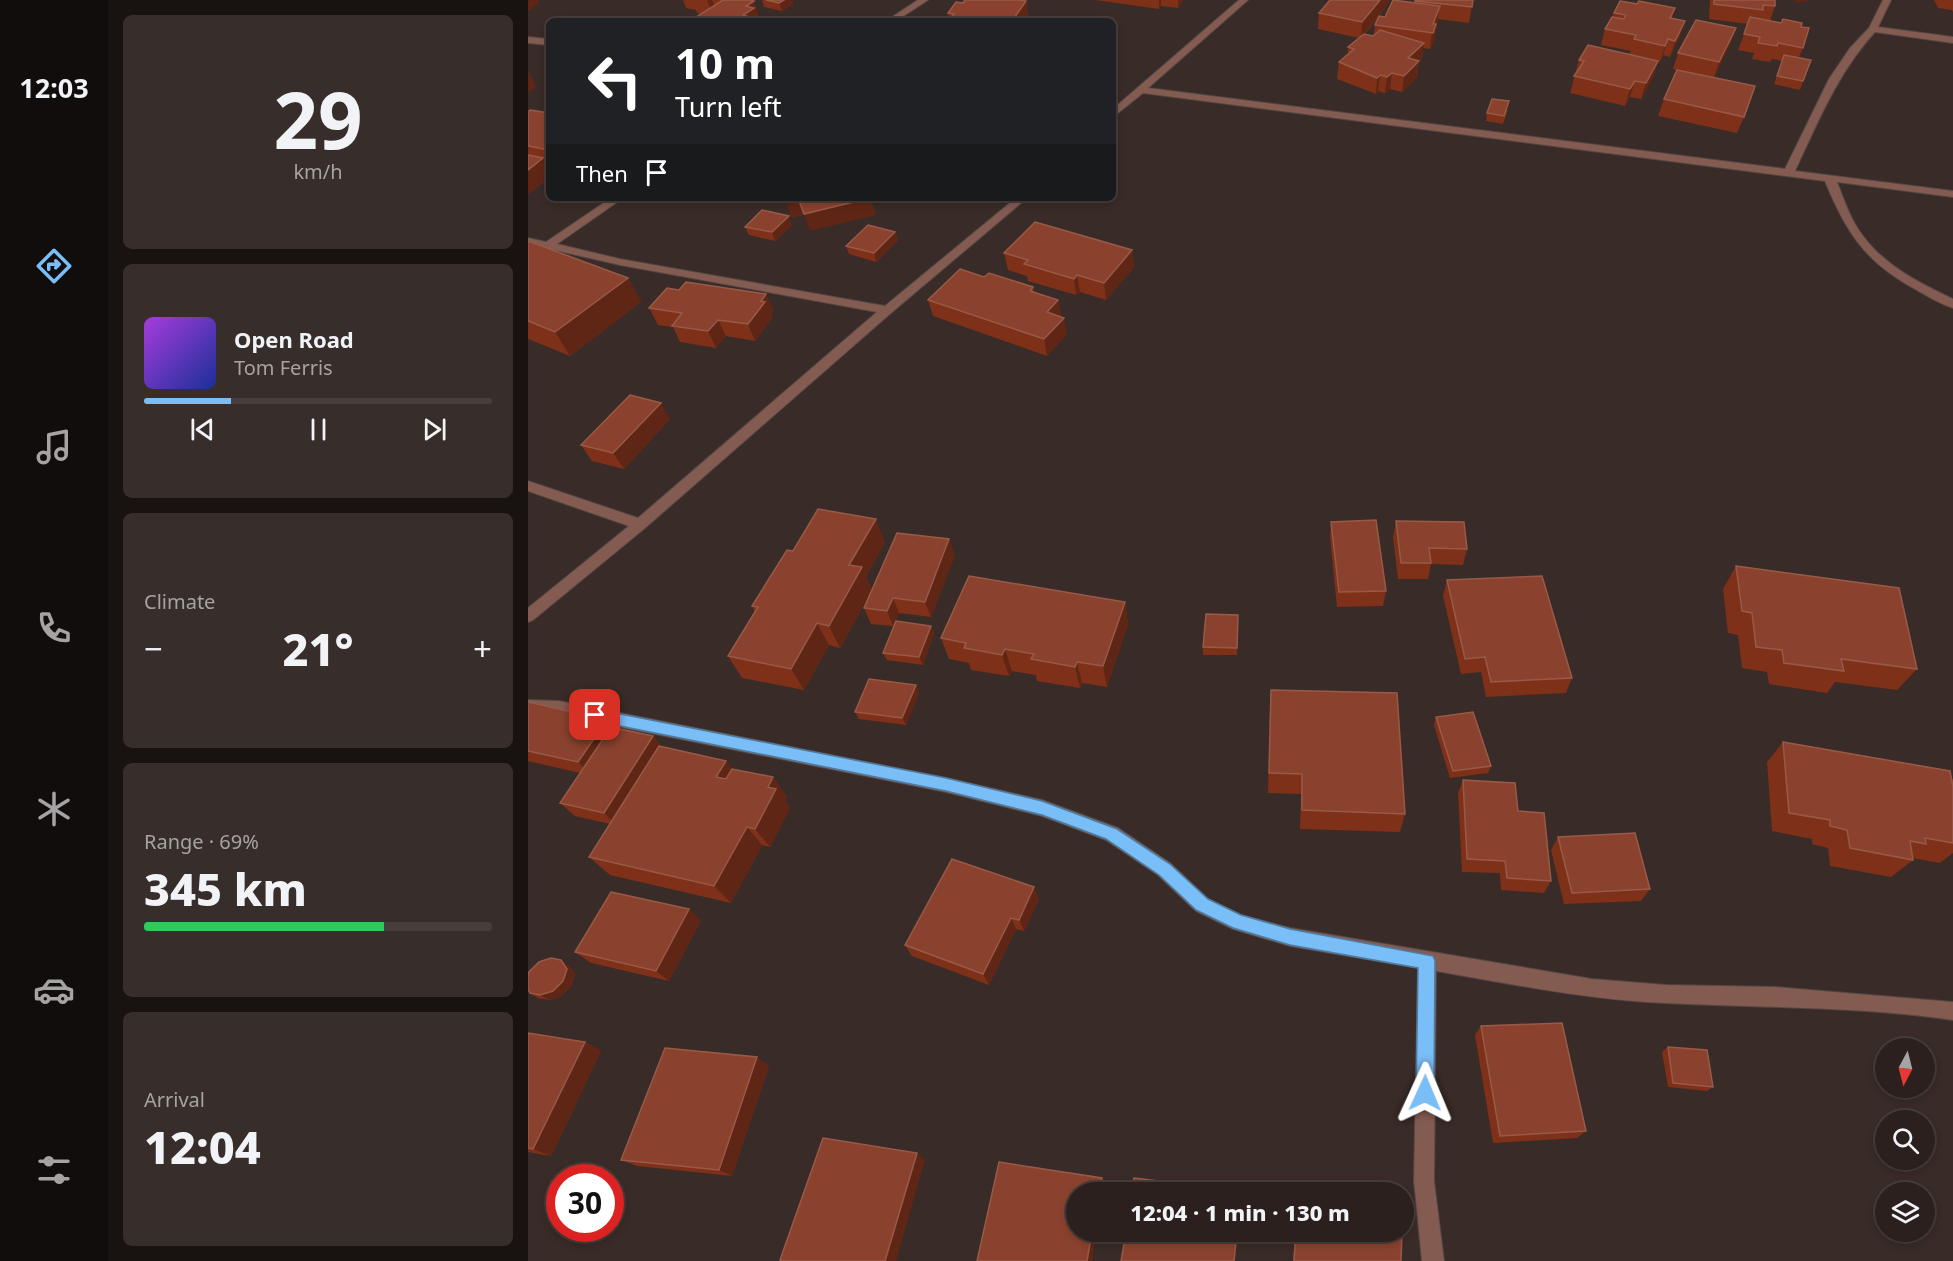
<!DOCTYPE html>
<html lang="en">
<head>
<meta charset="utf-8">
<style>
	:root { --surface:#2b201d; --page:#372d2a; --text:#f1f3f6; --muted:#a6a3a4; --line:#473e3b; --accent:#7abef8 }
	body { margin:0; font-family:"Noto Sans",sans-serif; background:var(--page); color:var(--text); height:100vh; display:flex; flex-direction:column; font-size:22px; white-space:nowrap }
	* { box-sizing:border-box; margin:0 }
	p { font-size:20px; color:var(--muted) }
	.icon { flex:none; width:33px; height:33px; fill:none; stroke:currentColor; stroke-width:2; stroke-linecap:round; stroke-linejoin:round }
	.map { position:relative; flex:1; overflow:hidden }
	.sheet { display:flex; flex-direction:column; gap:15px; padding:15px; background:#181210; width:420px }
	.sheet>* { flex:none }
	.hud { position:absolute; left:18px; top:18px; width:570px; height:183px; border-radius:9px; box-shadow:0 3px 9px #0003,0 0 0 2px var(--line); background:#202124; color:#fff; overflow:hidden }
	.needle { width:39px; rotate:187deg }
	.buttons { position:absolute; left:1347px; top:1038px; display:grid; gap:12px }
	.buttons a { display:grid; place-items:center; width:60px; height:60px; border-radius:50%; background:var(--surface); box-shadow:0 3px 9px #0003,0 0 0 2px var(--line); font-size:30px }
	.speed { position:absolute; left:18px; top:1164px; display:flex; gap:12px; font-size:30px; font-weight:700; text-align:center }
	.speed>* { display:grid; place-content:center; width:78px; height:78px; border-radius:50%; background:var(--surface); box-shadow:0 3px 9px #0003,0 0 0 2px var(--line); line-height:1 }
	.speed .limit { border:9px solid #d22; background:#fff; color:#111 }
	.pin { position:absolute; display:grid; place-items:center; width:51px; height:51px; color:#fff; margin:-26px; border-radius:12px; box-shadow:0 3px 9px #0006 }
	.me { position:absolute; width:66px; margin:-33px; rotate:1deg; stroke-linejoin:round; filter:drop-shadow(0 0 4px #0008) }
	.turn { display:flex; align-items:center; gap:21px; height:126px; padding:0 30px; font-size:27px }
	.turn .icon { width:78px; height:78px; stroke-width:2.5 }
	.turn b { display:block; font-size:42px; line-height:51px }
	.then { display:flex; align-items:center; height:57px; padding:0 30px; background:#0003; gap:12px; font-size:22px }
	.big { font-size:45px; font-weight:800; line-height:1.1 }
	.sheet .card { flex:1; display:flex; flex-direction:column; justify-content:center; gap:9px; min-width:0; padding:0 21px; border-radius:9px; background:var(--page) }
	.sheet .dial { align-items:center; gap:0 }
	.dial b { font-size:78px; line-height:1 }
	.song { display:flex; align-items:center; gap:18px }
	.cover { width:72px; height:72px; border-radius:9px; background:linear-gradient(135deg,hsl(280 70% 55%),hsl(230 70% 35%)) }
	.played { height:6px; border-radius:3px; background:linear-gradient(90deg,var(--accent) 25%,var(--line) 25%) }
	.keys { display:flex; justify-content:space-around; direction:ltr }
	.heat { display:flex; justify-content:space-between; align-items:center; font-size:33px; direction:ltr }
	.charge { height:9px; border-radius:4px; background:linear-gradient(90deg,#34c759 69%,var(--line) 0) }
	.trip { position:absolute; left:538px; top:1182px; width:348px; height:60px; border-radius:30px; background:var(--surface); box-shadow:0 3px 9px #0003,0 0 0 2px var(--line); font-weight:800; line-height:60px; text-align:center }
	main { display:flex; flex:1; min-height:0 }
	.tabs { display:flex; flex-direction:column; width:108px; justify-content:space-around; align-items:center; background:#110d0c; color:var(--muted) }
	.tabs .icon { width:42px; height:42px }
	.tabs .selected { color:var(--accent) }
	.tabs b { font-size:27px; color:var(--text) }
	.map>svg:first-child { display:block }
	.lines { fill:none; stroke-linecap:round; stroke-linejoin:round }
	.minor-casing { stroke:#544743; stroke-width:2 }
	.minor { fill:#835b51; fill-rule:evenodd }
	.wall { fill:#7f3019 }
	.shaded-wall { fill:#5f2616 }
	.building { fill:#8a422e; stroke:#985a48; stroke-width:1.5 }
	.route { fill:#7abef8; stroke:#4f7ca1; stroke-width:1.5 }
</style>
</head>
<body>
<main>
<nav class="tabs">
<b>12:03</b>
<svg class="icon selected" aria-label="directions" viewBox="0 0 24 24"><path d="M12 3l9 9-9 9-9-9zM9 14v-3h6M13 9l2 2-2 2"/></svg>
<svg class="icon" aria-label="music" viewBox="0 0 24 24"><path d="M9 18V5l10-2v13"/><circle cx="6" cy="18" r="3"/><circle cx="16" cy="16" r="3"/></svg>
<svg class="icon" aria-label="phone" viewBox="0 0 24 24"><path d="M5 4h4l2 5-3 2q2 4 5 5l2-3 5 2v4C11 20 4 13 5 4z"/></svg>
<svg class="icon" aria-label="climate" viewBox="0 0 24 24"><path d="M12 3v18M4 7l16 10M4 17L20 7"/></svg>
<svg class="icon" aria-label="car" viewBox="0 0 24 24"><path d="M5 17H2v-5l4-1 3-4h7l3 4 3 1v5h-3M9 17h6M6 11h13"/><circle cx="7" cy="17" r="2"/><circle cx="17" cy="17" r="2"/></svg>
<svg class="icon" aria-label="filters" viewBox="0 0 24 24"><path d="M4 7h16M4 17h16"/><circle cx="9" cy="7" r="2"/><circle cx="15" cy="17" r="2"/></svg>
</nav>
<section class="sheet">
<div class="card dial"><b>29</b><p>km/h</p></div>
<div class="card">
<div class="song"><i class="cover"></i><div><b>Open Road</b><p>Tom Ferris</p></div></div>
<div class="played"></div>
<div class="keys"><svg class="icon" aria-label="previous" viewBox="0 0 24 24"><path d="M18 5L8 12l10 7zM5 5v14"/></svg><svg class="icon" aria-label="pause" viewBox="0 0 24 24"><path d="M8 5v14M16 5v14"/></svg><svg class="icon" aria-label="next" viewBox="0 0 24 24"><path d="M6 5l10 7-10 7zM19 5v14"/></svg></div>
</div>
<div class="card"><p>Climate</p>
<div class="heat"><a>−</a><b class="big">21°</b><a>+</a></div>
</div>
<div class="card"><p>Range · 69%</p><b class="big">345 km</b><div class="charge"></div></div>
<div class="card"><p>Arrival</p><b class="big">12:04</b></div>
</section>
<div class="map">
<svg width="1425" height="1261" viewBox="0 0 1425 1261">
	<rect width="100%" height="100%" fill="#392b27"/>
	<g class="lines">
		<defs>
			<g id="minor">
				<polygon points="390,0 400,0 368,21 358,21"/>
				<path d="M711,0H720L620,88L1257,169L1301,79L1322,48L1341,28L1355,0H1363L1350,27L1425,37V43L1347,32C1310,72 1290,122 1267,171L1425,191V197L1309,182C1316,200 1323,221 1335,236C1357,266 1393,284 1425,299V308C1412,304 1399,296 1387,289C1337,262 1318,232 1297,181L615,93L585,117V109Z"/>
				<polygon points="0,37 21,39 21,45 0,43"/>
				<polygon points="83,198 95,198 29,244 92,259 357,306 488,198 499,198 363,313 117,528 5,620 0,622 0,608 101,526 0,491 0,481 110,518 349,312 92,265 0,244 0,238 18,242"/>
				<path d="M0,700L31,701L67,708L418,778L514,800L590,828L642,863L680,899L713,915L762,928L1064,979L1138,985L1247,987L1425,1002V1020C1330,1006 1234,1008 1138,1003C1061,1000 984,984 908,971L906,1181L916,1261H894L886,1181L890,968L762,946L705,929L668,911L630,875L578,840L514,816L418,792L67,722L31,715L0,714Z"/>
			</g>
		</defs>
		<use href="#minor" class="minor-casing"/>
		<use href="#minor" class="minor"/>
	</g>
	<g class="wall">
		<polygon points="155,0 222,0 231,17 229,18 230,21 162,21 173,14 169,13 168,10 158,8"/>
		<polygon points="234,0 264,0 265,4 254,11 236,7"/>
		<polygon points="567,0 655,0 650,8 633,6 631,9"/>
		<polygon points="802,0 861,0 860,4 837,34 845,36 846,35 847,25 857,17 887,3 887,0 945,0 941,23 910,19 906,40 902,49 895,48 894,59 891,61 889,77 874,92 862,89 857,93 850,91 848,94 809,79 811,62 820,55 820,47 831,38 790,29 791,13"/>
		<polygon points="1182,0 1247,0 1247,6 1242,21 1273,27 1275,48 1271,57 1275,81 1272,90 1246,84 1254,61 1244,59 1242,62 1224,59 1226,53 1210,50 1220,24 1181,19"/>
		<polygon points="1406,0 1425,0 1425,12 1424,10 1410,8"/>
		<polygon points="498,1 500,17 498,21 421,21 420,13 435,3"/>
		<polygon points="1109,4 1147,8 1144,18 1152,36 1142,57 1135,55 1132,62 1130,61 1125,77 1113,99 1102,97 1097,106 1042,93 1051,60 1101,54 1103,51 1073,45 1077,29 1084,17 1086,13"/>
		<polygon points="1208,28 1202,44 1186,77 1216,117 1209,133 1130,116 1136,99 1148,70 1145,69 1150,53"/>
		<polygon points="21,100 21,112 16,103"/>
		<polygon points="980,110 975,124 958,121 959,113"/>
		<polygon points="0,112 21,113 21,165 18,164 21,169 21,178 0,194"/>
		<polygon points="264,225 247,241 221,235 217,227"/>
		<polygon points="367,232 370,240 348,262 321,254 318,246"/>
		<polygon points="0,241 100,278 113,302 42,356 0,339"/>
		<polygon points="604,250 606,267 578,300 552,292 548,295 500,281 499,276 480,270 476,253"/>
		<polygon points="456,277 505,287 506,292 530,300 533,316 539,334 519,356 405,316 400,300"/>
		<polygon points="121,308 246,311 243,315 244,318 227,341 198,336 188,348 152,342 145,327 130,325"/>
		<polygon points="142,419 96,469 64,461 53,445"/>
		<polygon points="868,521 939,549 935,565 903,564 900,579 870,579 865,537"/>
		<polygon points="803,522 858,591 855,606 809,607 802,537"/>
		<polygon points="357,542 338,577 344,590 312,648 301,645 276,690 214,678 200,656 227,612 224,606 265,551"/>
		<polygon points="427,555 403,617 371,613 365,626 343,624 336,608"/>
		<polygon points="1208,566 1389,669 1369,690 1307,682 1299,693 1241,684 1239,672 1214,668 1210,635 1200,633 1195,589"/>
		<polygon points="919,580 1044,678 1038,693 958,697 953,672 933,674 915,596"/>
		<polygon points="597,602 600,624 579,687 554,683 552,688 509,681 508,675 484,671 481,676 443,670 441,663 421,659 413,638"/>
		<polygon points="710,615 709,655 675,655 675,647"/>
		<polygon points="403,626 406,634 395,665 359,660 355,653"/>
		<polygon points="388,685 391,693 378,725 331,719 327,712"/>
		<polygon points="0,702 79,720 87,728 125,736 134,747 204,769 245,777 259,797 257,801 262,808 242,847 234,845 203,903 82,875 61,857 82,824 47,816 32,803 52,773 0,761"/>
		<polygon points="742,710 877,814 872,832 772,829 773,794 740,793"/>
		<polygon points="908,717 963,766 960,773 922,778 906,725"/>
		<polygon points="1255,742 1425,779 1425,853 1412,863 1384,858 1385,860 1363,877 1302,866 1300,848 1284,844 1284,839 1244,831 1239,762"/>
		<polygon points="935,780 990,811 1023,881 1016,893 973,890 972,873 934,872 930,793"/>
		<polygon points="1030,837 1122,889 1113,901 1036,904 1023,850"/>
		<polygon points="511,899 496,931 488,929 461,985 384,956 377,945"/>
		<polygon points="173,920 141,981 63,963 47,952"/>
		<polygon points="41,966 47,974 43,986 33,996 21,1000 10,998 2,993"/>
		<polygon points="953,1026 1058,1131 1049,1138 965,1143 947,1035"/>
		<polygon points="0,1033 57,1042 73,1051 23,1156 0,1152"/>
		<polygon points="1140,1047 1185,1087 1179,1091 1140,1087 1134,1052"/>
		<polygon points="241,1066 204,1176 109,1166 93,1160"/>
		<polygon points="767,1232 874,1232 873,1261 765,1261"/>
	</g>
	<g class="shaded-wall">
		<polygon points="1,0 10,0 11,3 0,12 0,1"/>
		<polygon points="179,0 184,0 189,13 185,15"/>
		<polygon points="256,0 264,0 265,4 254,11 251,3"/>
		<polygon points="631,0 633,0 633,6 631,9"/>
		<polygon points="650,0 655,0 650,8"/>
		<polygon points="852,0 861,0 860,4 833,38 834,22"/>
		<polygon points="1268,0 1284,0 1267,3"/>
		<polygon points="226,1 231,17 229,18 230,21 214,21 218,6"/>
		<polygon points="498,1 500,17 498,21 484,21"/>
		<polygon points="912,6 906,40 902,49 905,24"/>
		<polygon points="1157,21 1152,36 1142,57 1147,41"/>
		<polygon points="1208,28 1202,44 1186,78 1191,62"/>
		<polygon points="1140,39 1135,55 1132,62 1137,46"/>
		<polygon points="896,43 894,59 883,70 891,61 889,77 874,92 876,76 880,58"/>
		<polygon points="1130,61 1125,77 1113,99 1118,83"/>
		<polygon points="0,70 8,86 0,93"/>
		<polygon points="864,73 862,89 857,93 859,77"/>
		<polygon points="852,75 850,91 848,94 849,78"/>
		<polygon points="1107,81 1102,97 1097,106 1102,89"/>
		<polygon points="15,158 21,169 21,178 0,194 0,170"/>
		<polygon points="270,198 276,215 264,218 258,201"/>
		<polygon points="342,198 348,215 282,231 276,214"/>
		<polygon points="261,216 264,225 247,241 244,232"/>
		<polygon points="367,232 370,240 348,262 346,253"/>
		<polygon points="604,250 606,267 578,300 576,283"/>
		<polygon points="549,275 552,292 548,295 546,279"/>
		<polygon points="100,278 113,302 42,356 27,332"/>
		<polygon points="238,294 246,311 243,315 244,318 227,341 220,324 233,301"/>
		<polygon points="530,300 533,317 519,312"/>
		<polygon points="536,318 539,334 519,356 516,339"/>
		<polygon points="190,320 198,336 188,348 180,331"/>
		<polygon points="133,403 142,419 96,469 85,453"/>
		<polygon points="348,519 357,542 338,577 344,590 312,648 301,626 321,565"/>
		<polygon points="421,539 427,555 403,617 397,602"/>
		<polygon points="365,598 371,613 365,626 359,611"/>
		<polygon points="597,602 600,624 579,687 575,666"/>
		<polygon points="289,623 301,645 276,690 263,669"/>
		<polygon points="403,626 406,634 395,665 391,657"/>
		<polygon points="477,649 484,671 481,676 474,655"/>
		<polygon points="549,662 554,683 552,688 547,667"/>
		<polygon points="388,685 391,693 378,725 374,718"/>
		<polygon points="79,720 92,734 64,776 50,762"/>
		<polygon points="125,736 137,750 89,826 76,813"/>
		<polygon points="198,761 213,780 204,797 188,777"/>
		<polygon points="245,777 259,797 257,801 262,808 242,847 227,829 240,787"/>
		<polygon points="219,827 234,845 203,903 186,886"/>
		<polygon points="506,887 511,899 496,931 491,920"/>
		<polygon points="161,909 173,920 141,981 128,971"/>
		<polygon points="483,918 488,929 461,985 455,974"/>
		<polygon points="33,960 41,966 47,974 43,986 33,996 21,1000 12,995"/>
		<polygon points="57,1042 73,1051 23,1156 5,1149"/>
		<polygon points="229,1057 241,1066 204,1176 191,1170"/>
		<polygon points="389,1153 397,1160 368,1261 357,1261"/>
		<polygon points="574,1178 578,1184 576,1192 572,1192"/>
		<polygon points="564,1232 569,1232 564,1261 559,1261"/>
	</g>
	<g class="building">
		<polygon points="195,0 222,0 226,1 218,6 226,8 215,15 221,17 214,21 162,21"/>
		<polygon points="238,0 256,0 251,3"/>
		<polygon points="437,0 491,0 498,1 484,21 421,21 426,14 420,13 428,2 435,3"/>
		<polygon points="802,0 852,0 834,22 791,13"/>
		<polygon points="865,0 912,6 905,24 908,24 905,33 847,25 851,16 857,17"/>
		<polygon points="887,0 945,0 944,7 887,1"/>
		<polygon points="1186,0 1247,0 1247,6 1235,5 1235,10 1186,4"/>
		<polygon points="1092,1 1109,4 1111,1 1147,8 1142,18 1157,21 1147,41 1140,39 1137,46 1106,39 1108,35 1077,29 1084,17 1096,19 1098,15 1086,13"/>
		<polygon points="1222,17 1253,23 1255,19 1274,23 1273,27 1281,28 1275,48 1250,43 1249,46 1230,43 1232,37 1216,34"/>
		<polygon points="1168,20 1208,28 1191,62 1150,53"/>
		<polygon points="852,30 896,43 880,58 891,61 876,76 864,73 859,77 852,75 849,78 811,62 826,49 820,47 836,34 845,36"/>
		<polygon points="1060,45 1130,61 1118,83 1107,81 1102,89 1046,76 1056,61 1051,60"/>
		<polygon points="1256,55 1283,60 1275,81 1249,76"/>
		<polygon points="1149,70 1227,86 1216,117 1136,99"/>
		<polygon points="964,99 981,101 976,116 959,113"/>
		<polygon points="2,110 21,113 21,150 0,146 0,112"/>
		<polygon points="0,155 15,158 0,170"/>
		<polygon points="256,198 342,198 276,214 270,198 258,201"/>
		<polygon points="234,210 261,216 244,232 217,227"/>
		<polygon points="507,222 604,250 576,283 549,275 546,279 496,264 500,260 476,253"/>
		<polygon points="340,225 367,232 346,253 318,246"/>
		<polygon points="0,241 100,278 27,332 0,321"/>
		<polygon points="432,269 456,277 461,273 505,287 502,291 530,300 519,312 536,318 516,339 400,300"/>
		<polygon points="158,282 238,294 233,301 237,302 220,324 190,320 180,331 144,326 154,313 121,308 139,288 151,290"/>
		<polygon points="102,395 133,403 85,453 53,445"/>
		<polygon points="290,509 348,519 321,565 334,567 301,626 289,623 263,669 200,656 230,607 224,606 259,550 265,551"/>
		<polygon points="848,520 858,591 811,592 803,522"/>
		<polygon points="868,521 936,522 939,549 901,548 903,563 873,563"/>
		<polygon points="369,533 421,539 397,602 365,598 359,611 336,608"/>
		<polygon points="1208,566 1371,588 1389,669 1313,659 1316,671 1256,663 1254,650 1228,647 1224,613 1214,611"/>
		<polygon points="441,576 597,602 575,666 549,662 547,667 503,659 506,654 477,649 474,655 436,648 438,643 413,638"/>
		<polygon points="1014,576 1044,678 963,682 957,657 937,659 919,580"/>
		<polygon points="678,614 710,615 709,648 675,647"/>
		<polygon points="368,621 403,626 391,657 355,653"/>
		<polygon points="341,679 388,685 374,718 327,712"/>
		<polygon points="743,690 869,693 877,814 774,810 774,774 741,773"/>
		<polygon points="0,702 79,720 50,762 0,751"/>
		<polygon points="945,712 963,766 925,771 908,717"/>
		<polygon points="83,727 125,736 76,813 32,803"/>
		<polygon points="1255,742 1422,771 1425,787 1425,843 1397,838 1398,844 1382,841 1385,860 1322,848 1319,830 1302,826 1302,820 1261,813"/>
		<polygon points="131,746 198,761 188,777 198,779 204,769 245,777 240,787 248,789 227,829 219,827 186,886 61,857"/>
		<polygon points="935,780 987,783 990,811 1016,813 1023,881 979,878 977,861 939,859"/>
		<polygon points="1107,833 1122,889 1044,893 1030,837"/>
		<polygon points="424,859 506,887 491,920 483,918 455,974 377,945"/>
		<polygon points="83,892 161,909 128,971 47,952"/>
		<polygon points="23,958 33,960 39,969 35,981 25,991 12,995 2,993 0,989 0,976 1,972 11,962"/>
		<polygon points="1034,1023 1058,1131 972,1136 953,1026"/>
		<polygon points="0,1033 57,1042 5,1149 0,1148"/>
		<polygon points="1140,1047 1179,1050 1185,1087 1145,1083"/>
		<polygon points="137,1048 229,1057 191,1170 93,1160"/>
		<polygon points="295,1138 389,1153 357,1261 257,1261 252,1260"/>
		<polygon points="471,1162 574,1178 572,1192 549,1192 549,1232 564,1232 559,1261 449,1261"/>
		<polygon points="606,1178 713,1191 713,1192 604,1192"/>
		<polygon points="598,1232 709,1232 706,1261 593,1261"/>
		<polygon points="768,1232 874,1232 873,1261 766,1261"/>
	</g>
	<polygon class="route" points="67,709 418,778 514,801 589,829 642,864 680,899 713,915 762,929 905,956 907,961 906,1093 904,1100 897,1102 891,1100 888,1093 890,968 762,945 705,928 668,910 631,875 578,839 514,815 418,791 67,721 62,719 59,715 62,710"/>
</svg>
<div class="buttons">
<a><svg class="needle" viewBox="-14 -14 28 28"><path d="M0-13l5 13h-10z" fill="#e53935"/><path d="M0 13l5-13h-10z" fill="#a6a3a4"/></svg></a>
<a><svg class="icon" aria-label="search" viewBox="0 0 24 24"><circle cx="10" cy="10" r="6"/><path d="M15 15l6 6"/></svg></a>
<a><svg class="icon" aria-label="layers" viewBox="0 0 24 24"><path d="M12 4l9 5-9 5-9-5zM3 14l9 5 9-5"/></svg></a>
</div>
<div class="speed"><div class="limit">30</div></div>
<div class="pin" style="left:67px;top:715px;background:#d93025"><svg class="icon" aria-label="arrive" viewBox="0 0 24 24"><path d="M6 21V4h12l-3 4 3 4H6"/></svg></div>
<svg class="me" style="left:897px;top:1093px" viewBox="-20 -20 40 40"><path d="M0-17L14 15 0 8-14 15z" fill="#7abef8" stroke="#fff" stroke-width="4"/></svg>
<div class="trip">12:04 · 1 min · 130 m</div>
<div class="hud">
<div class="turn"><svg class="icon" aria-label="left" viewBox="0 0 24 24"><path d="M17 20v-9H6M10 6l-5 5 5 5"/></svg><div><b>10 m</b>Turn left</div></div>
<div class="then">Then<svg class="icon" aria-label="arrive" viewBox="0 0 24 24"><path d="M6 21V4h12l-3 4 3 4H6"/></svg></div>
</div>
</div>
</main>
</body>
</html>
